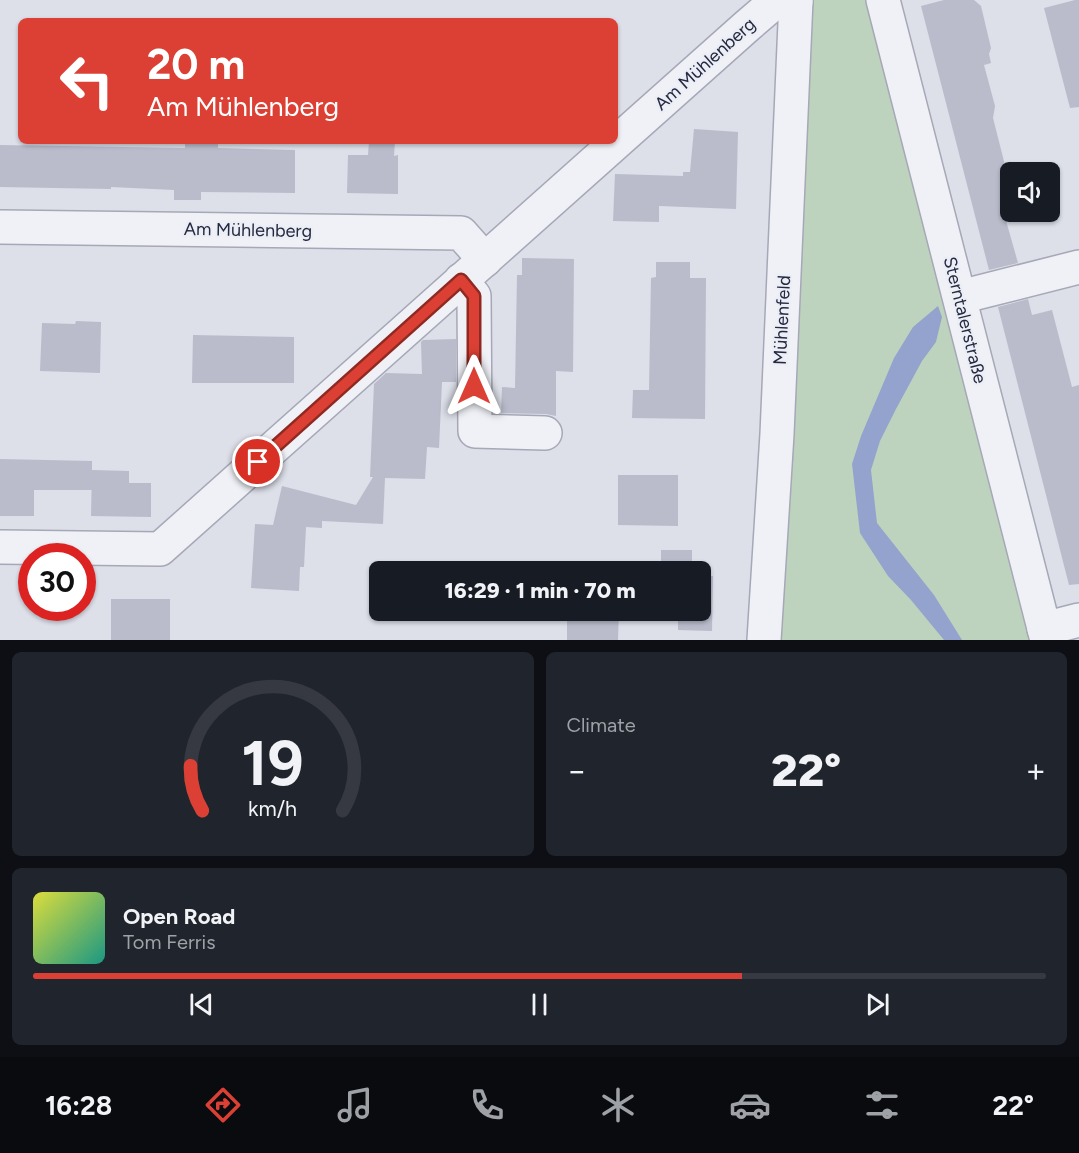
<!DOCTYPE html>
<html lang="en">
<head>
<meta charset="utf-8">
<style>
	:root { --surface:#171b24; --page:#20242c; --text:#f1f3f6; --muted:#9ea1a6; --line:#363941; --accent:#dc4034 }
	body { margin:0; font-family:Figtree,sans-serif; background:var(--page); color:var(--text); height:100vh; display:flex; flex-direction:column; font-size:22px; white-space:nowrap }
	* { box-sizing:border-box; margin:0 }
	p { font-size:20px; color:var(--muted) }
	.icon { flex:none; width:33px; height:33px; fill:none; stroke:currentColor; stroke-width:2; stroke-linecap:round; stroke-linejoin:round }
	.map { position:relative; height:640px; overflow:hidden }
	.details { display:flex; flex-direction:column; gap:12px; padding:12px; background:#0d0f14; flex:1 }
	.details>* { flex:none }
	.hud { position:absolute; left:18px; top:18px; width:600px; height:126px; border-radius:9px; box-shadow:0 2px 4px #0004; background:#dc4034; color:#fff; overflow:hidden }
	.tools { position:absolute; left:1000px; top:162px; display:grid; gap:12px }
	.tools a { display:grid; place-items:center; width:60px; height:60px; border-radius:9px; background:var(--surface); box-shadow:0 2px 4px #0004; font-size:30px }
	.speed { position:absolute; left:18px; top:543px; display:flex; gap:12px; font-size:30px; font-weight:700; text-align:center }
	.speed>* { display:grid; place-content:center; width:78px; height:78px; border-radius:50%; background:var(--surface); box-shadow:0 2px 4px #0004; line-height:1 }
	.speed .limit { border:9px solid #d22; background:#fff; color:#111 }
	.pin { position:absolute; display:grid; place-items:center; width:51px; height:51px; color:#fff; margin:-26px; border:3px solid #fff; border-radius:50%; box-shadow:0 2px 6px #0007 }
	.me { position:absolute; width:66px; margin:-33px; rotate:0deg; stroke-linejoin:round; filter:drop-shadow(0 0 4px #0008) }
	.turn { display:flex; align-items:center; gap:21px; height:126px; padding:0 30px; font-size:27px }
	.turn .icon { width:78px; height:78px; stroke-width:2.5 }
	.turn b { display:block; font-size:42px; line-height:51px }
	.big { font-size:45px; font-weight:800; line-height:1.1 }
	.details .widget { flex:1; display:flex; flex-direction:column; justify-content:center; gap:9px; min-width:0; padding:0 21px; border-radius:9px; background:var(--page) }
	.details .dial { align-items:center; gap:0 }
	.dial svg { height:156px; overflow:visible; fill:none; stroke:var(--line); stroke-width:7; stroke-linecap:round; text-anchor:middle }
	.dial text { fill:var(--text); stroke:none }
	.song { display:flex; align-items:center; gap:18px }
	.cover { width:72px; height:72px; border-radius:9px; background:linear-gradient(135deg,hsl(60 70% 55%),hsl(170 70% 35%)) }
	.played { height:6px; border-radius:3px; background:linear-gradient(90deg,var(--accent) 70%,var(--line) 70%) }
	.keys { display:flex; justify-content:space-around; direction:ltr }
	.heat { display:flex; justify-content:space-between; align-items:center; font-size:33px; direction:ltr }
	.details .tiles { flex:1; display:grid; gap:12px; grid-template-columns:1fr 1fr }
	.widget:last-child { grid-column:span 2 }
	.trip { position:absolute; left:369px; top:561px; width:342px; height:60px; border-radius:9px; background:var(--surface); box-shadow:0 2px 4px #0004; font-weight:800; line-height:60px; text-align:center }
	.menu { display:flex; height:96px; justify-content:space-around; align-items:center; background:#090b0e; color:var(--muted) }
	.menu .icon { width:42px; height:42px }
	.menu .selected { color:var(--accent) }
	.menu b { font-size:27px; color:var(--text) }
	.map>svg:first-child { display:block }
	.green { fill:#bed3bd }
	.water { fill:#94a3cd }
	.building { fill:#babccc }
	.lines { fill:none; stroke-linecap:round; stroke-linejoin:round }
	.minor-casing { stroke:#a6a8b7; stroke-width:36 }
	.minor { stroke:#f0f1f6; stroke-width:33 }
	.route-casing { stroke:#8f2a22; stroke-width:15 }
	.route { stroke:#dc4034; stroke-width:10 }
	.labels { text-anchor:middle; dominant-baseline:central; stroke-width:4.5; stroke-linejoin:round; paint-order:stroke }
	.street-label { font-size:18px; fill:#252941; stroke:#eceef6 }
</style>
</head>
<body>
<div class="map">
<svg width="1079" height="640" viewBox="0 0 1079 640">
	<rect width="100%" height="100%" fill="#dddfe9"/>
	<polygon class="green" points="813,0 875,0 1038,640 773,640"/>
	<polygon class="water" points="938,306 942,317 936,342 922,361 896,409 880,441 871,470 877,523 934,595 962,640 944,640 911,600 888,576 860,533 852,464 861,436 894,358 913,327"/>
	<g class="building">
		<polygon points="944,0 974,0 981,6 991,48 989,54 991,63 984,65 995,106 993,118 1011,189 1011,212 1016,212 1017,214 1005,217 1018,263 989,270 921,6"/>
		<polygon points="1075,0 1079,0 1079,107 1070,108 1044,8"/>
		<polygon points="694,129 738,132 736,209 659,206 659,222 613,221 615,174 683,176 683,172 690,172"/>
		<polygon points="185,141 218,141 218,148 295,150 295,193 201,192 201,200 174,200 174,190 111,187 111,189 0,187 0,145 185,148"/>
		<polygon points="369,141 395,141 394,156 398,155 398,194 347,193 348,155 368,155"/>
		<polygon points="522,258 574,259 573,372 556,371 556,416 546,414 501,413 502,387 515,388 517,275 522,275"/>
		<polygon points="656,262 690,262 690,278 706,278 705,419 632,418 633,390 649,390 651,278 656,277"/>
		<polygon points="1028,299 1032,315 1052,310 1072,387 1079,385 1079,584 1069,585 998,307"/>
		<polygon points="76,321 101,322 100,373 40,371 42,323 75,324"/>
		<polygon points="193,335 294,337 294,383 192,383"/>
		<polygon points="456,339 456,382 442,382 439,448 427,447 425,479 385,478 383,524 322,521 322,528 306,527 304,567 300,567 299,591 251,588 255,524 273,525 282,486 356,505 373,477 370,477 374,384 386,373 422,374 421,342 423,340"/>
		<polygon points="0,459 92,461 92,490 34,490 34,516 0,516"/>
		<polygon points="92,470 129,471 129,483 151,483 151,517 91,516"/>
		<polygon points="618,475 678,475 678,526 618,525"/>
		<rect x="661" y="550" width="31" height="22"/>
		<polygon points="700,576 713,576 712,631 678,630 678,621 660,620 660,610 700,610"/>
		<rect x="111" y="599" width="59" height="41"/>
		<polygon points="567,610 619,610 618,640 567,640"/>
	</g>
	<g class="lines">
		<defs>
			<g id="minor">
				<polyline points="883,0 1047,640"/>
				<polyline points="0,227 461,233 485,260"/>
				<polyline points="461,280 474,296 475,431 545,433"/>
				<polyline points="959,295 968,295 1079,267"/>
				<polyline points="0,547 160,549 747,26 775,2 796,2"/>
				<polyline points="1044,629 1079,620"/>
				<polyline points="764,640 777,434 796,0"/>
			</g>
		</defs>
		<use href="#minor" class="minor-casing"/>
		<use href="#minor" class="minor"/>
	</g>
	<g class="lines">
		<defs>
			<polyline id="route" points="258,462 461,280 474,296 474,386"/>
		</defs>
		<use href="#route" class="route-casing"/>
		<use href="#route" class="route"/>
	</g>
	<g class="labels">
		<g class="street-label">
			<text transform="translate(705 64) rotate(-42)">Am Mühlenberg</text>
			<text transform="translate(248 230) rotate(1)">Am Mühlenberg</text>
			<text transform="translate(782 320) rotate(-87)">Mühlenfeld</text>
			<text transform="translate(965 320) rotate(76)">Sterntalerstraße</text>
		</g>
	</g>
</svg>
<div class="tools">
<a><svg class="icon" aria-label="sound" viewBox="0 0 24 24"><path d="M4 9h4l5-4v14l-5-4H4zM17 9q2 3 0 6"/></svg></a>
</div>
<div class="speed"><div class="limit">30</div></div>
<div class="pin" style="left:258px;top:462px;background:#d93025"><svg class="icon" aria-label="arrive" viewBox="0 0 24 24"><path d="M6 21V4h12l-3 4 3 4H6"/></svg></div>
<svg class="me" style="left:474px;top:386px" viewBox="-20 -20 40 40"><path d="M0-17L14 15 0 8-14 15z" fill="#dc4034" stroke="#fff" stroke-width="4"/></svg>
<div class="trip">16:29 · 1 min · 70 m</div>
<div class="hud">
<div class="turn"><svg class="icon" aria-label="left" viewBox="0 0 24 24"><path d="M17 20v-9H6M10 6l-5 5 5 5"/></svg><div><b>20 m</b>Am Mühlenberg</div></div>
</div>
</div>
<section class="details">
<div class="tiles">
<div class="widget dial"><svg viewBox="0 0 100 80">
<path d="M14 69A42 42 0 1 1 86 69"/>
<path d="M14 69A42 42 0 0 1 8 46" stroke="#dc4034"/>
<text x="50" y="56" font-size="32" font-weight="700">19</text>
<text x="50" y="72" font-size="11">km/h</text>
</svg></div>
<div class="widget"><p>Climate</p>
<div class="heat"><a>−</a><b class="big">22°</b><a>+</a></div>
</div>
<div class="widget">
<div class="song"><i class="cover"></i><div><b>Open Road</b><p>Tom Ferris</p></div></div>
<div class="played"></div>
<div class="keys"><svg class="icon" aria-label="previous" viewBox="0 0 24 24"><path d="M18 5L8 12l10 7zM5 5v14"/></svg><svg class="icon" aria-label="pause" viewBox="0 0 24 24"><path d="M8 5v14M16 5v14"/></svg><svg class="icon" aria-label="next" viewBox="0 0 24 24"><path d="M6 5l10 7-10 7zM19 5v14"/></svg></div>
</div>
</div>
</section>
<nav class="menu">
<b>16:28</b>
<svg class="icon selected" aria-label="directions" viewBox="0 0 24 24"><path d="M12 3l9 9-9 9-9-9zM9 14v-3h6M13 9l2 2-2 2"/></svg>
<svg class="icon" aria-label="music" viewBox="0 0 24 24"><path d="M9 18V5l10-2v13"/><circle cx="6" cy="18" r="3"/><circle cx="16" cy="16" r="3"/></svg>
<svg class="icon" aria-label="phone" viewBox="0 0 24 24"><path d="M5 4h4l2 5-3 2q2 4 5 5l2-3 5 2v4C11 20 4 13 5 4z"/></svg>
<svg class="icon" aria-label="climate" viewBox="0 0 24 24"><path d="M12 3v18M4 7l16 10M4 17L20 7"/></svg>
<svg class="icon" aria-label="car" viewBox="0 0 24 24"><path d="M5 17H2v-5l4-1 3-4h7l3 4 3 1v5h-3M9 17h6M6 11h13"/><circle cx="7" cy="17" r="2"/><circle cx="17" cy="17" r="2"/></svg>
<svg class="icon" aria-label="filters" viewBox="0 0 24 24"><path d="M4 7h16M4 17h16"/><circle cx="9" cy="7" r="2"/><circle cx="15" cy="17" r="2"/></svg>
<b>22°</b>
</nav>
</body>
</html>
